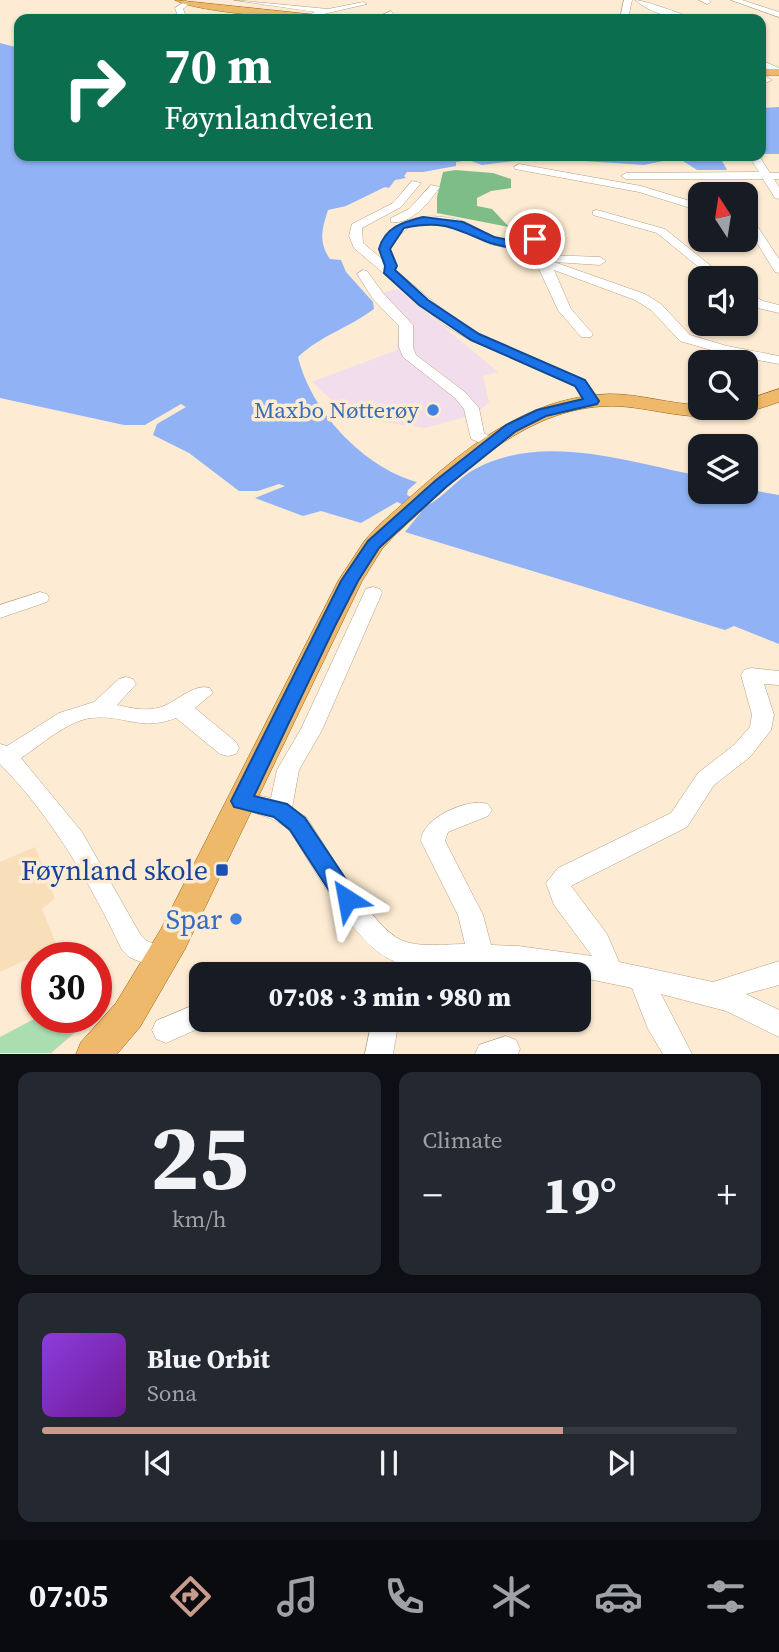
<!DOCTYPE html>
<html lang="en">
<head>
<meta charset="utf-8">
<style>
	:root { --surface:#171b24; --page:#242831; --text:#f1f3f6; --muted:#9ea1a6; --line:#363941; --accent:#c89b8d }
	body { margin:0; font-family:"Source Serif 4",serif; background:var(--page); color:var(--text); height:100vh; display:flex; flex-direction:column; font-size:26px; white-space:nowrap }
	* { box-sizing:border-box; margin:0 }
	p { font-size:23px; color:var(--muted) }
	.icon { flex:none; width:38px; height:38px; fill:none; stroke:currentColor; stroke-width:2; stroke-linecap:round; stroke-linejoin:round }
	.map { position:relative; height:1054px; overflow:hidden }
	.drawer { display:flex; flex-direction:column; gap:18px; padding:18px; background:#0d0f14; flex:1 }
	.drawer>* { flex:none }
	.banner { position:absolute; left:14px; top:14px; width:752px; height:147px; border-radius:14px; box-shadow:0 2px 5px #0004; background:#0b6e4f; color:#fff; overflow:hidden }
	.needle { width:46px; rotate:348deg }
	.fabs { position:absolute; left:688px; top:182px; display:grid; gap:14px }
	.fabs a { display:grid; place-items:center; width:70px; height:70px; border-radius:14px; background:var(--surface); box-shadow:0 2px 5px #0004; font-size:35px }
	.speed { position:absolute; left:21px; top:942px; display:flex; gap:14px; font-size:35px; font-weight:700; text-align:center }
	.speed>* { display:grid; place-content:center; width:91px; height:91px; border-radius:50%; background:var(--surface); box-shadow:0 2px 5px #0004; line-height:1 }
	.speed .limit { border:10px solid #d22; background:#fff; color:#111 }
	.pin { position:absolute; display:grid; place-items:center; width:60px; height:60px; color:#fff; margin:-30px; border:4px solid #fff; border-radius:50%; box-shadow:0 2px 7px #0007 }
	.me { position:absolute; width:77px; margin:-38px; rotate:326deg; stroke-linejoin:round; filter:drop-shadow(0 0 5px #0008) }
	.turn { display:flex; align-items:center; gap:24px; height:147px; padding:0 35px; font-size:32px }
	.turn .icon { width:91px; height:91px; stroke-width:2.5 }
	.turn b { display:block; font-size:49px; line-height:60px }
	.big { font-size:52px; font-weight:800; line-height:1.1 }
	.drawer .card { flex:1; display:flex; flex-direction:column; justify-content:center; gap:10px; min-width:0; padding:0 24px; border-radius:14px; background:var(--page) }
	.drawer .dial { align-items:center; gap:0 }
	.dial b { font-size:91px; line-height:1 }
	.song { display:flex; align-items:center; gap:21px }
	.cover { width:84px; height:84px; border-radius:10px; background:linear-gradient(135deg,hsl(270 70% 55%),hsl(280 70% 35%)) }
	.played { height:7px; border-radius:4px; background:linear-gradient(90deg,var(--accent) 75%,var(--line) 75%) }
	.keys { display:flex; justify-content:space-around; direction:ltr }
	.heat { display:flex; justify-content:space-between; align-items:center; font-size:38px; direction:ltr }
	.drawer .tiles { flex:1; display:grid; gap:18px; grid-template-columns:1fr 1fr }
	.card:last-child { grid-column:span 2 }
	.trip { position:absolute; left:189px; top:962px; width:402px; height:70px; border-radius:14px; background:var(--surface); box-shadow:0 2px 5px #0004; font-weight:800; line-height:70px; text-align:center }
	.tab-bar { display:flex; height:112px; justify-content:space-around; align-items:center; background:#090b0e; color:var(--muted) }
	.tab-bar .icon { width:49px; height:49px }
	.tab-bar .current { color:var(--accent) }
	.tab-bar b { font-size:32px; color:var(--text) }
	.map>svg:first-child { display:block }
	.industrial { fill:#f2ddec }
	.built { fill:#f9deba }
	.green { fill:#aadeb1 }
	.forest { fill:#7ebd87 }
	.water { fill:#91b3f5 }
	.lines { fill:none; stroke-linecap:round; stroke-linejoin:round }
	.minor-casing { stroke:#b5a084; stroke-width:1 }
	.major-casing { stroke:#9b5f07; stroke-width:1 }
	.minor { fill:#fff; fill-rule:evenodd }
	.major { fill:#eeb96b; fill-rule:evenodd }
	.route { fill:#1a73e8; stroke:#114b97; stroke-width:2 }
	.shop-dot { fill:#3f7fe0; stroke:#fdebd3; stroke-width:2.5 }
	.transit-dot { fill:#1a4fb4; stroke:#fdebd3; stroke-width:2.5 }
	.labels { text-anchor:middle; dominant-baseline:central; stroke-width:7; stroke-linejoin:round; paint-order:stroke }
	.shop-label { font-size:23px; fill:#366cbe; stroke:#fdebd3; text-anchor:end }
	.near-transit-label { font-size:28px; fill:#164399; stroke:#fdebd3; text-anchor:end }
	.near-shop-label { font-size:28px; fill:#366cbe; stroke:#fdebd3; text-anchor:end }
</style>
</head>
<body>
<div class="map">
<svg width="779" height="1054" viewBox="0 0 779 1054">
	<rect width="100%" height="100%" fill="#fdebd3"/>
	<polygon class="industrial" points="398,289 498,372 483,376 489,402 476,414 425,428 381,422 345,412 312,382 397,350 399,325 372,295"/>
	<polygon class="built" points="35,847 55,898 42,909 57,946 0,972 0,862"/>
	<polygon class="green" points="38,1017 93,1017 51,1053 0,1053 0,1037"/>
	<polygon class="forest" points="455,170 493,173 511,179 511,188 491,191 477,198 477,206 492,209 509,227 437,213 437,197 443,172"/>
	<g class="water">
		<path d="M0,43L19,48V156H738L720,157L727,170H697L683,161H663L644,165L540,158L490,164L482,165L469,160L456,162V166L423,172H407L404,176L406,178L395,180L389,188L385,187L346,206L328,210C322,229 318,242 330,259L341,260L346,272L373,302L374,309C350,327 320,336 298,357C311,411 363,467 417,482L408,490L407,495L428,505C445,496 458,478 475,469C543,432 629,462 700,476V492H746V489L779,495V644L734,626L725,630L405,532L421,512L397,502L361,523L321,511L303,516L255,498L285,486L279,484L258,491H239L189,453L153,435L157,424L186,407L181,404L145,425H124L0,398Z"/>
		<polygon points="779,107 779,154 761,154 761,108"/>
	</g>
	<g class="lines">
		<defs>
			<g id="minor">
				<polygon points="234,0 328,9 363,2 367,4 315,16 311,14 315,12"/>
				<polygon points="624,0 632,0 628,19 620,19"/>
				<path d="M635,0C644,0 685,15 694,19C674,20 650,13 635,0Z"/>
				<polygon points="699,0 709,0 711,2 707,4"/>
				<polygon points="731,0 742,0 779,12 779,17"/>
				<polygon points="186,1 190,3 183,9 187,19 179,19 175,8"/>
				<polygon points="391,11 394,15 383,19 373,19"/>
				<polygon points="761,60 779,68 779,75 761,66"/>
				<polygon points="761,74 772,80 761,85"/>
				<polygon points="749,156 759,156 770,173 779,173 779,179 774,179 779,187 779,199 775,198 763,179 626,179 621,176 626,173 759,172"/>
				<polygon points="519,164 641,186 700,204 700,211 639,192 515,169 514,167"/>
				<polygon points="412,181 421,183 401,207 362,228 363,243 454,319 480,334 585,380 600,401 597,404 587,404 575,386 470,340 444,325 354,248 349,236 352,224 393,203"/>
				<path d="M431,185L440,187C429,202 412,225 391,222V218L409,209Z"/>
				<polygon points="597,210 665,229 726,278 712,278 657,233 593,215 593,211"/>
				<path d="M526,214L536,216L540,248L547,255L600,257L606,261L600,265L554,262L645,294L661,304L690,335L727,346L779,356V364L725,354L680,341L651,310L635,300L554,270L571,309L593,334L591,337H581L558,310L532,254L490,244L460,228L437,223L409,227L395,239L389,252L379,249C394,214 432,211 465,222C475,226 484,233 495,237C505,241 517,241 527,243Z"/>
				<polygon points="746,214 750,215 779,259 779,273 775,272 746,225"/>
				<polygon points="363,270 367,271 383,293 413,325 413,347 416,355 465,392 479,408 484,433 499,442 497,445 491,447 471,439 464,409 455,398 403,357 399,347 399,326 373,299 357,274"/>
				<polygon points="746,292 763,301 779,305 779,313 753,307 746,302"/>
				<path d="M373,587L380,589L382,593L322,730L299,770L292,808L306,817C326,846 372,927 401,940C418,948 447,944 465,944L458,915L421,841C421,818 469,797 488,804L492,810L488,816L448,832L445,841L483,915L491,945L518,946L592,956L554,905L546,883L558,868L671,813L698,773L734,745L750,727L752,715L741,675L744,670L751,668L779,671V685L764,684L774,715L771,730L750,757L714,785L687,827L571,886L607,934L619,962L713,982L779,961V985L746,994L779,1010V1037L726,1011L661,994L692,1054H663L648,1029L632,988L579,977V975L518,968L418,966L414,975H388L394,961C355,947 313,866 290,831C273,815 254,814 233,807L230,801L233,795L241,792L271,798L277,770L301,729L364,593L366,589Z"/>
				<polygon points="40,592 47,594 49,598 47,602 0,618 0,605"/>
				<path d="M126,677L133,679L136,684L117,705C131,708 146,712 161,707C177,702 193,683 210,688L213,693L195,708L236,742L239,748L236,754L228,756L220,754L176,718C140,732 124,714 91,718C67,721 41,745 21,758L82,832L140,934L147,941L171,951L175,959L171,967L162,971L129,957L122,950C90,883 53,818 0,764V744L7,746L59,713L94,702L119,679Z"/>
				<polygon points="201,1002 201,1020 212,1020 211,1023 166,1043 156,1039 152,1030 156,1021"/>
				<polygon points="372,1020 399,1020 393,1054 365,1054"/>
				<polygon points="506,1036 516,1040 520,1049 518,1054 475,1054 479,1045"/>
			</g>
			<g id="major">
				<path d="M175,0L327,16L332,19C303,20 197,13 175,0Z"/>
				<rect x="761" y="69" width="18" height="6"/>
				<path d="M779,389V402C743,415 713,420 674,414C653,411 632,406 611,406C521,407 457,479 395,535L382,549L362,581L185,949L140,1027L117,1054H76L81,1042L116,1003L161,929L338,581L365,540L379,525C447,465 514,397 610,394C640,394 670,404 700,405V408H746V400Z"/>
			</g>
		</defs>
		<use href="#minor" class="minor-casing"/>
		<use href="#major" class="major-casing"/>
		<use href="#minor" class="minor"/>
		<use href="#major" class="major"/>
	</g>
	<path class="route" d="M423,217L463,222L494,237L529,244L531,236H539L540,248L534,252C518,249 500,247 485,241C452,227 440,220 404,228L390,249L397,266L395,270L428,300L479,334L585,380L599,401L597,404L546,416L516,431L446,487L379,548L358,581L335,626L254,796L287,804L305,818L359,899L355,906L347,909L339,906L290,830L274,817L234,807L231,801L341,581L368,541L435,481L506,425L537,410L583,399L575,386L471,340L419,305L384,273L385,266L379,249C385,227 403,222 423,217Z"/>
	<g class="shop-dot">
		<circle cx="433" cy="410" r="7"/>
		<circle cx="236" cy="919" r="7"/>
	</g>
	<rect class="transit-dot" x="215" y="863" width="14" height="14" rx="3.5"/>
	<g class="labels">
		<g class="shop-label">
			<text x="419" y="410">Maxbo Nøtterøy</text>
		</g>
		<g class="near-transit-label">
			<text x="208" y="870">Føynland skole</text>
		</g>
		<g class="near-shop-label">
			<text x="222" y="919">Spar</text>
		</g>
	</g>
</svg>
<div class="fabs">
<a><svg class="needle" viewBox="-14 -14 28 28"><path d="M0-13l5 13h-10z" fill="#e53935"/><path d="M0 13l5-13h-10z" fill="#9ea1a6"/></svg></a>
<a><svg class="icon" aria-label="sound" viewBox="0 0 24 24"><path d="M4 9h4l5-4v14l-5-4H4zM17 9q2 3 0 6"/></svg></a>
<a><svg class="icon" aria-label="search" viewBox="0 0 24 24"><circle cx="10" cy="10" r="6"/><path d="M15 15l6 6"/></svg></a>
<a><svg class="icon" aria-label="layers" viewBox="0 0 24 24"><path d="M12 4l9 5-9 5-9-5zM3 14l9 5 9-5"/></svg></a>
</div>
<div class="speed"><div class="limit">30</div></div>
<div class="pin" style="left:535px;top:239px;background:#d93025"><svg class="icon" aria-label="arrive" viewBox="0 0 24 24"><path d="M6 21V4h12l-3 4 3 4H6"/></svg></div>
<svg class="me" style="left:347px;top:899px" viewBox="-20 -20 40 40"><path d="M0-17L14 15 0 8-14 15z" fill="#1a73e8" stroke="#fff" stroke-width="4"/></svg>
<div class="trip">07:08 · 3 min · 980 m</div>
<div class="banner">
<div class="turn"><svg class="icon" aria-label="right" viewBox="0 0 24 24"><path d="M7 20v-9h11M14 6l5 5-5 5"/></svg><div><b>70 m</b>Føynlandveien</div></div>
</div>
</div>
<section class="drawer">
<div class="tiles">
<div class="card dial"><b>25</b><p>km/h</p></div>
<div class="card"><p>Climate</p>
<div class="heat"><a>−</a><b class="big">19°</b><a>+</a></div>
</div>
<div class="card">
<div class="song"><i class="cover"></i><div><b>Blue Orbit</b><p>Sona</p></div></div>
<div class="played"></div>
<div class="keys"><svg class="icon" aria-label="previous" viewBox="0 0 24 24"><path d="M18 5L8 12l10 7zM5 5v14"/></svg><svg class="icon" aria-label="pause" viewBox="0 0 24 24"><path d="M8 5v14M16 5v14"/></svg><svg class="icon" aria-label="next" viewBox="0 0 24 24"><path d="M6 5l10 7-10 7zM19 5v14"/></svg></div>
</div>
</div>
</section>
<nav class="tab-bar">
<b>07:05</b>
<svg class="icon current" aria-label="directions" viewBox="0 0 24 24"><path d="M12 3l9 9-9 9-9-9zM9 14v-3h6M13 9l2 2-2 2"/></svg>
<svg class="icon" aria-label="music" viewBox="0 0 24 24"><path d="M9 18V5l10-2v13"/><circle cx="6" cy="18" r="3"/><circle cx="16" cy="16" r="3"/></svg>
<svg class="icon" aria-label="phone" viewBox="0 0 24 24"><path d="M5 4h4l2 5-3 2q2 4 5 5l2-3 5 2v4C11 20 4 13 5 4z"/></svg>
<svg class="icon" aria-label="climate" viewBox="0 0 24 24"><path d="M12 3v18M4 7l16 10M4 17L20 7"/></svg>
<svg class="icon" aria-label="car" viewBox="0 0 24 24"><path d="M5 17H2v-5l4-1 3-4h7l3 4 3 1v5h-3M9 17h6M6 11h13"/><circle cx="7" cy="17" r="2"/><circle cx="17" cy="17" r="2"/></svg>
<svg class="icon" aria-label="filters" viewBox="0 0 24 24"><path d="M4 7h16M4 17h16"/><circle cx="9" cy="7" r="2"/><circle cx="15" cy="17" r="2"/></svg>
</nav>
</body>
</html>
